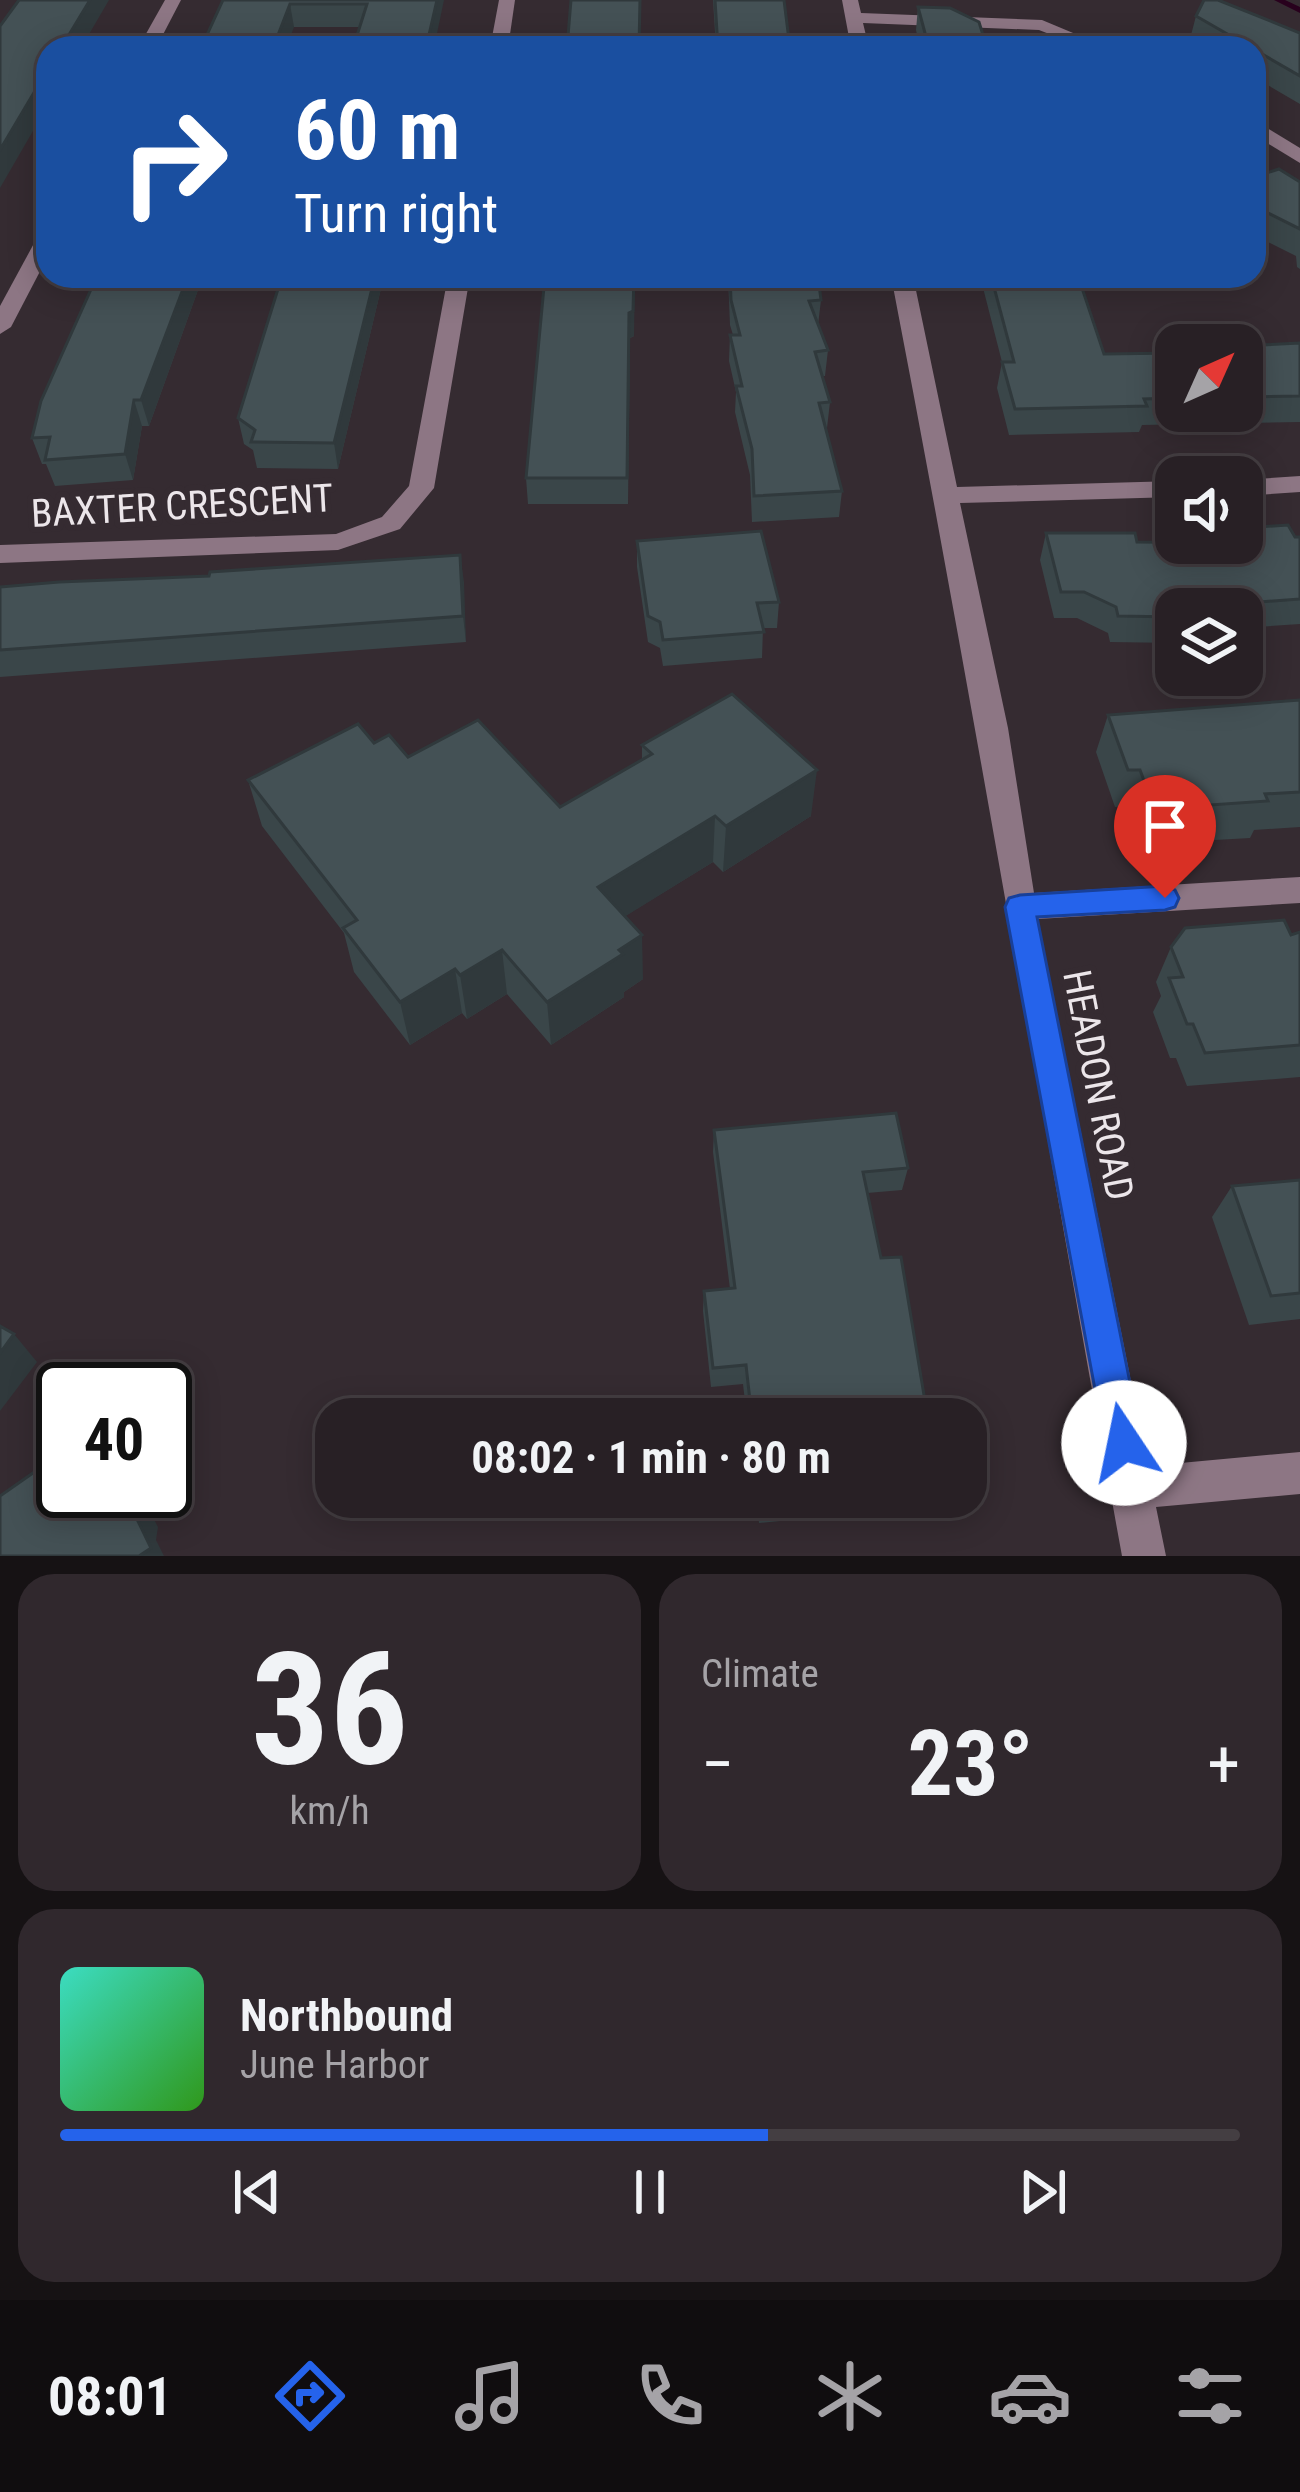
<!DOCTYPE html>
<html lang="en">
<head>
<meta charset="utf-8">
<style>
	:root { --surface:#282025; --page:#30282d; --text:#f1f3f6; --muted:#a5a3a7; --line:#443e42; --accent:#2563eb }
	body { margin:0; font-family:"Roboto Condensed",sans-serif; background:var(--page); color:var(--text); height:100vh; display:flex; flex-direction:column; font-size:45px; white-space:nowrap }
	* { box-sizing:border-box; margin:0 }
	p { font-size:39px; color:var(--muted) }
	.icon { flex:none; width:66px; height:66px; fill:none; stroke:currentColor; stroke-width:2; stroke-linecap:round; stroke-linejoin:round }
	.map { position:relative; height:1556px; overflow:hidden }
	.side { display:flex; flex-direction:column; gap:18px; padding:18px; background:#161214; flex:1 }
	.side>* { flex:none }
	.hud { position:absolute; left:36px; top:36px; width:1230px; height:252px; border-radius:36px; box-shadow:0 6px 30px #0003,0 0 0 3px var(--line); background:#1a4fa0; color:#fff; overflow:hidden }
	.needle { width:78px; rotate:45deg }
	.tools { position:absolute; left:1155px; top:324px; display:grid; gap:24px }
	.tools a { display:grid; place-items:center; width:108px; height:108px; border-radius:24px; background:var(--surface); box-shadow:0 6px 30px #0003,0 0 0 3px var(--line); font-size:60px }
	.speed { position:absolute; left:36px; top:1362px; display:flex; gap:24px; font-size:60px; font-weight:700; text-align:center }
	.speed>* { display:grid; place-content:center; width:156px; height:156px; border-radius:50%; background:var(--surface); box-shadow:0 6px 30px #0003,0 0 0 3px var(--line); line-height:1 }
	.speed .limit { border:6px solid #111; border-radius:18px; background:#fff; color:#111 }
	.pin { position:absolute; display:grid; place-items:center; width:102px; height:102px; color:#fff; margin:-123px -51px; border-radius:50% 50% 50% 0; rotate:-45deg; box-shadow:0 0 12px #0007 }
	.pin .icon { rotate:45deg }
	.me { position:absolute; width:132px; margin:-66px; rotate:349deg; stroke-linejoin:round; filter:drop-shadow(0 0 9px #0008) }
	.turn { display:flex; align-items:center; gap:42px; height:252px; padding:0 60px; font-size:54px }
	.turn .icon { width:156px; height:156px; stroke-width:2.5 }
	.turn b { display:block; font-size:84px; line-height:102px }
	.big { font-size:90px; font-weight:700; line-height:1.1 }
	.side .card { flex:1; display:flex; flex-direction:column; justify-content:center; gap:18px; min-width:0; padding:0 42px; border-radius:36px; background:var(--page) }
	.side .dial { align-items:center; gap:0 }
	.dial b { font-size:156px; line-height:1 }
	.song { display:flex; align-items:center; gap:36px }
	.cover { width:144px; height:144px; border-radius:18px; background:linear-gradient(135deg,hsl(170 70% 55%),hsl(110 70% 35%)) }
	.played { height:12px; border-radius:6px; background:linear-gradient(90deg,var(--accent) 60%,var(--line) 60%) }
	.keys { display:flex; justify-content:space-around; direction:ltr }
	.heat { display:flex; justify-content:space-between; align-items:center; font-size:66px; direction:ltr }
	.side .tiles { flex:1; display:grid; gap:18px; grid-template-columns:1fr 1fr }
	.card:last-child { grid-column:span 2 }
	.trip { position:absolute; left:315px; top:1398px; width:672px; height:120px; border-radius:36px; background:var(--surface); box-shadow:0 6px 30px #0003,0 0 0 3px var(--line); font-weight:700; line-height:120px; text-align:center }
	.menu { display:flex; height:192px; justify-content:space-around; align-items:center; background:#100d0f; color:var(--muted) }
	.menu .icon { width:84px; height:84px }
	.menu .selected { color:var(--accent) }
	.menu b { font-size:54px; color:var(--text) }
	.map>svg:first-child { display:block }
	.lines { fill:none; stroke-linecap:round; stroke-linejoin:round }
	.stream { fill:#28011d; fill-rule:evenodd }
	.minor { fill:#8d7684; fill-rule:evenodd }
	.wall { fill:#3a4649 }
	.shaded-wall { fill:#30393c }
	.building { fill:#445155; stroke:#30393c; stroke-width:3 }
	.route { fill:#2563eb; stroke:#184099; stroke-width:3 }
	.labels { text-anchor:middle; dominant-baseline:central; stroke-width:12; stroke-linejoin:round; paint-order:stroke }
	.street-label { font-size:39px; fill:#ece6ea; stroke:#352b31 }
</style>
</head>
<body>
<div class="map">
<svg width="1300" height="1556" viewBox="0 0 1300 1556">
	<rect width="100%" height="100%" fill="#352b31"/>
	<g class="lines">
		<polygon class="stream" points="1274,0 1285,0 1300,7 1300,13"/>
		<g class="minor">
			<polygon points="165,0 181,0 156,48 138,48"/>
			<polygon points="499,0 515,0 508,48 490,48"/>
			<polygon points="842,0 858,0 861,13 1042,20 1109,48 1085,48 1039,30 863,23 869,48 851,48"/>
			<polygon points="1254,120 1300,148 1300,163 1254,135"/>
			<polygon points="48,230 48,256 11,327 0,334 0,306 38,236"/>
			<polygon points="448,276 470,276 434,488 400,529 338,550 0,563 0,545 336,534 382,517 409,486"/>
			<path d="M891,276H913L957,487L1176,481V497L960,503L1008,728L1034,893L1300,877V903L1038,919L1148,1466L1300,1452V1494L1156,1507L1166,1556H1122C1044,1129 973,700 891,276Z"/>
			<polygon points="1300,476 1300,492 1242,496 1242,480"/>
		</g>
	</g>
	<g class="wall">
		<polygon points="223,0 444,0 360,27 294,27"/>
		<polygon points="713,0 784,0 790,48 716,48"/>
		<polygon points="918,7 987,48 920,48 916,30"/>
		<polygon points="1196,16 1300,33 1300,104 1254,77 1254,48 1205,48 1190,39"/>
		<polygon points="1254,177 1300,182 1300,269 1297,267 1296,256 1254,235"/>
		<polygon points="97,276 203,276 149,426 142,426 133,480 55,486 46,464 42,464 32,438"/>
		<polygon points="384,276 338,469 257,468 253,450 244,444 238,418"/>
		<polygon points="545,276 634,336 630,338 628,504 528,504 526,478"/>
		<polygon points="728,276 818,276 821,300 818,325 828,350 825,376 822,376 830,402 827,428 825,428 842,491 839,517 752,522 750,475 735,412 736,392 729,361 730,335 733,335 730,325"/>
		<polygon points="980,276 1078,276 1104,354 1170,353 1178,328 1214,345 1176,345 1176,411 1242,411 1242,346 1300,343 1300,422 1142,425 1139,432 1009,435 997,388 1002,362"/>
		<polygon points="1242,528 1300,537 1300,624 1242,628 1242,609 1176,609 1176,643 1110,642 1108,633 1077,618 1054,618 1040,560 1046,533 1137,542 1242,543"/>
		<polygon points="637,541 779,602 777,628 763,628 762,658 663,666 660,648 648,642 637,567"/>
		<polygon points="460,555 466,642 0,677 0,587 209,576"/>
		<polygon points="1300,700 1300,827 1254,830 1250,838 1180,842 1178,837 1138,838 1126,806 1115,807 1096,752 1108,715"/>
		<polygon points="374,743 408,757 560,807 642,759 642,745 811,816 723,872 713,862 625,916 643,979 624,992 624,997 551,1045 507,994 467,1019 462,1013 410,1045 354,972 344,933 262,826 248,780"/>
		<polygon points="1300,932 1300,1077 1187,1086 1176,1058 1170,1058 1153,1012 1161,996 1156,982 1171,947 1291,935"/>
		<polygon points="714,1130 908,1168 902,1190 867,1193 881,1258 928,1419 747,1419 743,1384 711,1387 703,1311 704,1291 730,1289 713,1152"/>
		<polygon points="1300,1180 1300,1319 1249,1325 1212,1217 1232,1186"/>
		<polygon points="756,1497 950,1497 946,1505 759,1523"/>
	</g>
	<g class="shaded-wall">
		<polygon points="90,0 109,0 81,48 61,48"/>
		<polygon points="437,0 444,0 434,48 426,48"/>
		<polygon points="290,4 294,27 286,48 273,48"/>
		<polygon points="48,69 48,105 0,188 0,150"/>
		<polygon points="188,276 203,276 149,426 141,400"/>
		<polygon points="375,276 384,276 338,469 334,443"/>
		<polygon points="635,276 634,336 630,338 628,504 629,313"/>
		<polygon points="134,400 142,426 133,480 125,454"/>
		<polygon points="460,555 464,582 466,642 463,616"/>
		<polygon points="817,770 811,816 723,872 726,826"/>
		<polygon points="715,816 713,862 600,932 598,887"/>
		<polygon points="642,935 643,979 624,992 624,997 551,1045 547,1002"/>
		<polygon points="502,950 507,994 467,1019 460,975"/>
		<polygon points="455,969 462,1013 410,1045 400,1002"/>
		<polygon points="14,1334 37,1362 0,1411 0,1353"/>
		<polygon points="132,1491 139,1491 158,1527 156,1540 164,1556 139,1556"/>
	</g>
	<g class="building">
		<polygon points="19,0 90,0 61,48 48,48 48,69 0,150 0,26"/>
		<polygon points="223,0 437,0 426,48 353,48 367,4 290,4 273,48 201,48"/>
		<polygon points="571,0 640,0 639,48 567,48"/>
		<polygon points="715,0 784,0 790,48 718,48"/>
		<polygon points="1204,0 1218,0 1300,33 1300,76 1196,16"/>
		<polygon points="918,7 950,8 979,22 987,48 929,48"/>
		<polygon points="1279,169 1300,182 1300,229 1254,206 1254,177"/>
		<polygon points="97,276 188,276 141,400 134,400 125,454 45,460 50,437 32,438 41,401"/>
		<polygon points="282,276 375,276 334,443 251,442 255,430 238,418"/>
		<polygon points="545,276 634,276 633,311 629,313 627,478 526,478"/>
		<polygon points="730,276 818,276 821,300 809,301 828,350 815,352 830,402 819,403 842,491 754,496 752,449 736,386 742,386 730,335 740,335 731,300"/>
		<polygon points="991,276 1078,276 1104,354 1176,353 1176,398 1144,399 1147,406 1015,409 1002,362 1014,362"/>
		<polygon points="1178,328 1214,345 1185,345"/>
		<polygon points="1300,343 1300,396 1242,397 1242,346"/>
		<polygon points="1288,525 1295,537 1300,537 1300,599 1247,603 1234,609 1176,609 1176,617 1118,616 1116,607 1084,592 1061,592 1046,533 1135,533 1137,542 1249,543 1242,528"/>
		<polygon points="761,531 779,602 757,603 764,632 663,640 660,622 648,616 637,541"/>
		<polygon points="460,555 463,616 0,650 0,587 59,582 209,576 210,572"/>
		<polygon points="732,694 817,770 726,826 715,816 598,887 642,935 619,950 623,954 547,1002 502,950 460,975 455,969 400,1002 343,928 357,920 248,780 358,724 374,743 389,735 408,757 478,720 560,807 652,754 642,745"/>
		<polygon points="1300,700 1300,792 1265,794 1268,801 1196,806 1193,800 1152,802 1140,770 1128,770 1108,715"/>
		<polygon points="1284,920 1291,935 1300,932 1300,1045 1205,1053 1193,1024 1187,1024 1169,978 1183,977 1171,947 1185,928"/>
		<polygon points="896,1113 908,1168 863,1172 881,1258 901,1257 928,1419 752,1419 746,1365 713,1368 704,1291 735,1288 714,1130"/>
		<polygon points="1300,1180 1300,1293 1271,1296 1232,1186"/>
		<polygon points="0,1326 14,1334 0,1353"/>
		<polygon points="63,1452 63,1491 132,1491 139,1504 136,1517 151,1548 139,1556 0,1556 0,1496"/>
		<polygon points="761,1497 865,1497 762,1506"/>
	</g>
	<polygon class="route" points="1165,886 1175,890 1179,898 1175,907 1165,910 1037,917 1142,1443 1137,1456 1124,1462 1110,1456 1105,1443 1005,907 1009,898 1020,895"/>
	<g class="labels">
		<g class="street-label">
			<text transform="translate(182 506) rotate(-3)">BAXTER CRESCENT</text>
			<text transform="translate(1098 1085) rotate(79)">HEADON ROAD</text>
		</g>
	</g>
</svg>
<div class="tools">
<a><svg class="needle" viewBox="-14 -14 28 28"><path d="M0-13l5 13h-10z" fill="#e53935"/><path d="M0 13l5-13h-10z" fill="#a5a3a7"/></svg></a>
<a><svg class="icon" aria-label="sound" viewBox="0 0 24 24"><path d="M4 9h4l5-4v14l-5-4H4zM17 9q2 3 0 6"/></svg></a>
<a><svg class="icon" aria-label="layers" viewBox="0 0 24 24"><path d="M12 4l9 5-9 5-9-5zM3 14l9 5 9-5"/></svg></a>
</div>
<div class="speed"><div class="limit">40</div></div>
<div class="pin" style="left:1165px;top:898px;background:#d93025"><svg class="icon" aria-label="arrive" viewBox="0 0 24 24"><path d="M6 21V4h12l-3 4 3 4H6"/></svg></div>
<svg class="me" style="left:1124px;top:1443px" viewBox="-20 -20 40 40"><circle r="19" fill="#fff"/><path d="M0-13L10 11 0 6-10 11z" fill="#2563eb"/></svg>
<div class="trip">08:02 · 1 min · 80 m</div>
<div class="hud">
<div class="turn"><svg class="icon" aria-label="right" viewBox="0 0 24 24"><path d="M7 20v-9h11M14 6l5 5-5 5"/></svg><div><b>60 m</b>Turn right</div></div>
</div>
</div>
<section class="side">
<div class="tiles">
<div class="card dial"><b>36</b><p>km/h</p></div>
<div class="card"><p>Climate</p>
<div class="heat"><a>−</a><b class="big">23°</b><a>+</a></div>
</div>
<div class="card">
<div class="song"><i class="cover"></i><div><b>Northbound</b><p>June Harbor</p></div></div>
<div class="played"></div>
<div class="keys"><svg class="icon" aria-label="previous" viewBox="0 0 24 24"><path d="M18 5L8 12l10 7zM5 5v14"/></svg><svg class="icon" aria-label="pause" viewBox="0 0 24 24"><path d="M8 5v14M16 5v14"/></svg><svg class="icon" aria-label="next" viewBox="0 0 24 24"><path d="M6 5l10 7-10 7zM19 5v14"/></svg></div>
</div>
</div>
</section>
<nav class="menu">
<b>08:01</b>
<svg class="icon selected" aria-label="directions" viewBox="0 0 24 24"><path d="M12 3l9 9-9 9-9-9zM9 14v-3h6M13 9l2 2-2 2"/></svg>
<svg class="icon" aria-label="music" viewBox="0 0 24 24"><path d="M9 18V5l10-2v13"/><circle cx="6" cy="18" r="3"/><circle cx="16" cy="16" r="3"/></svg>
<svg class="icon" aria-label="phone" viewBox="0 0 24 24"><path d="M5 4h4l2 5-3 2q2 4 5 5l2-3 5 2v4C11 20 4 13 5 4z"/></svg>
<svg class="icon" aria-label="climate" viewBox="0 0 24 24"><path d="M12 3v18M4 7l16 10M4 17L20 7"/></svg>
<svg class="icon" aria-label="car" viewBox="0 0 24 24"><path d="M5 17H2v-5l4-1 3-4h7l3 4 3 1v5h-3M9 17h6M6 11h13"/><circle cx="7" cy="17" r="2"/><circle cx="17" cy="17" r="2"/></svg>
<svg class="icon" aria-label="filters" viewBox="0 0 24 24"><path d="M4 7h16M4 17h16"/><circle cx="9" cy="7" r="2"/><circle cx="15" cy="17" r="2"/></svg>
</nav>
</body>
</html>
